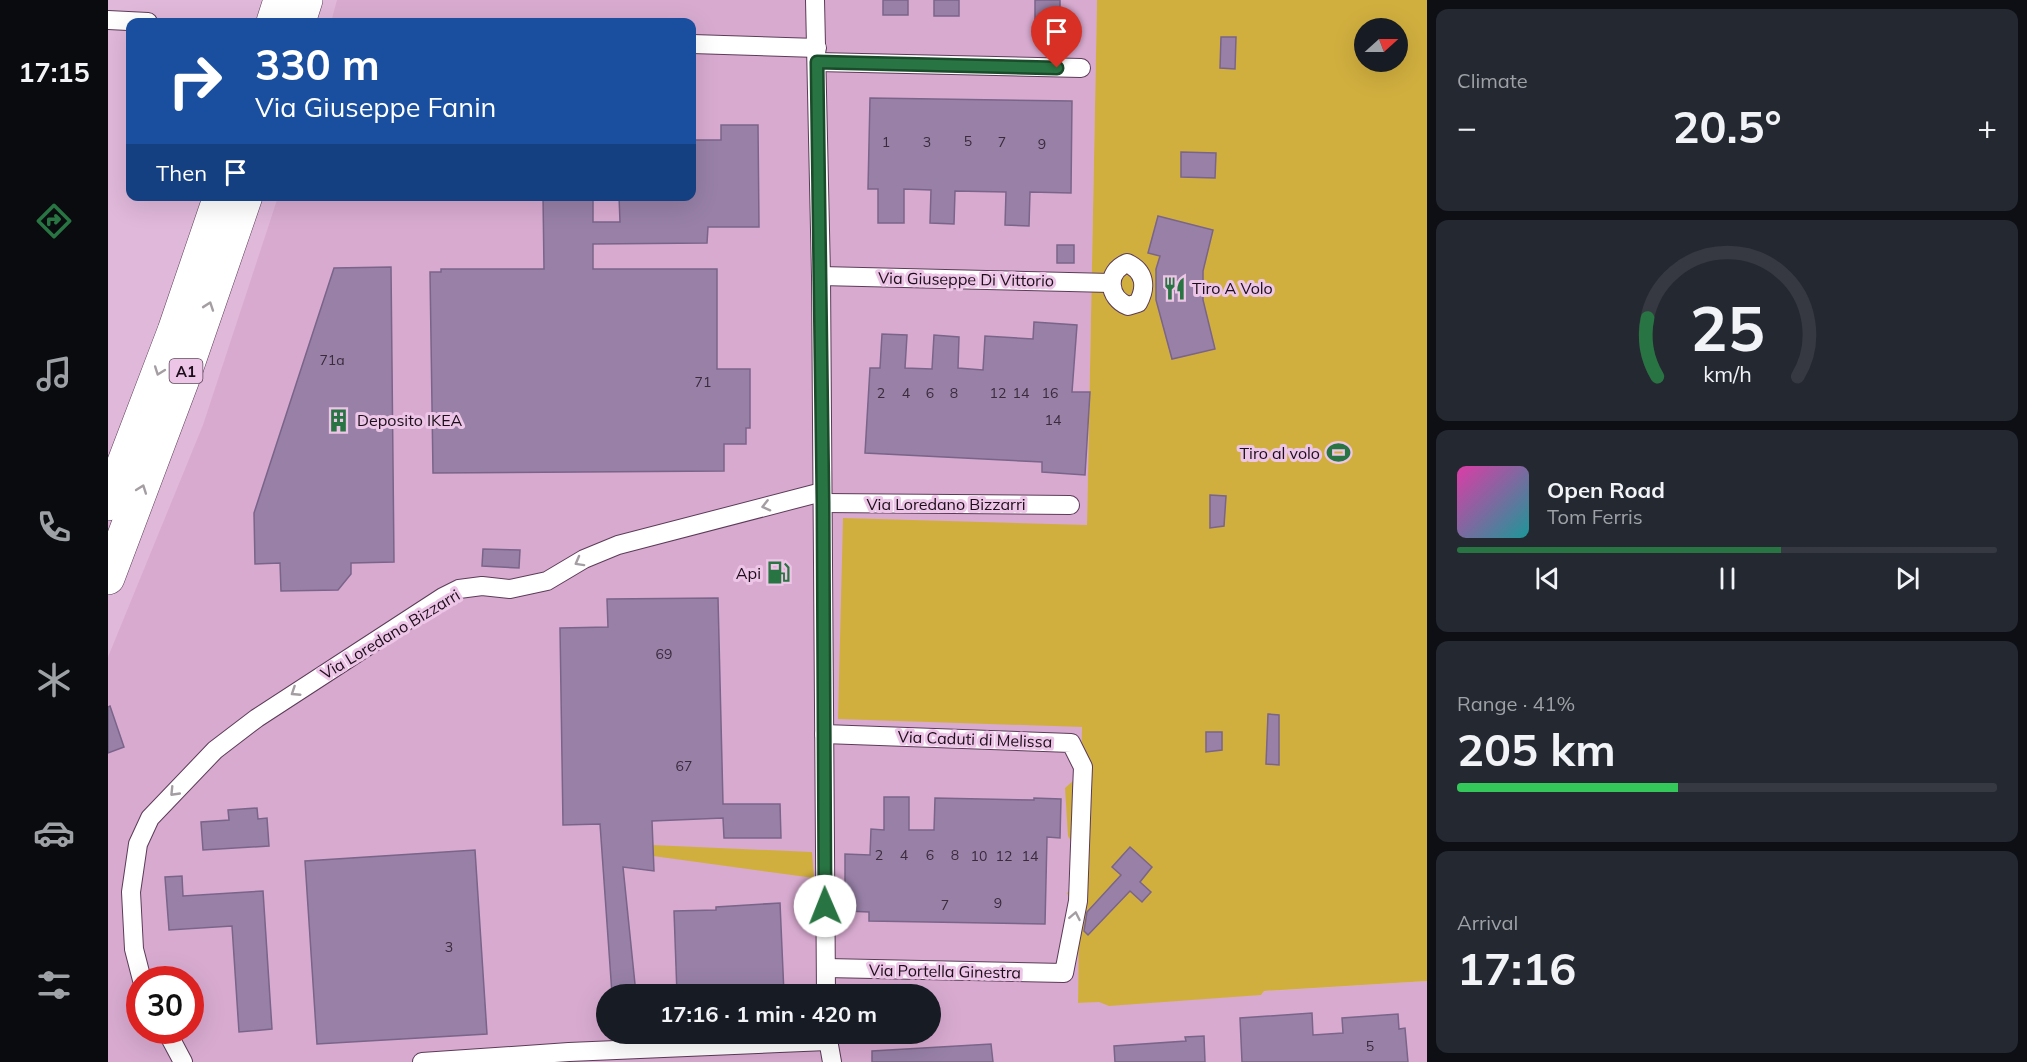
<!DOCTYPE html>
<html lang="en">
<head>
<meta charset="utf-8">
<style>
	:root { --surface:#171b24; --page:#242831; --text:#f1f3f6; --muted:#9ea1a6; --line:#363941; --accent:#287442 }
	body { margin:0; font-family:Mulish,sans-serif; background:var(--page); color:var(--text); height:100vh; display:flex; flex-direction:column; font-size:22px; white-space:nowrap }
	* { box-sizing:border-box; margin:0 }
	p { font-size:20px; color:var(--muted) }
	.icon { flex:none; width:33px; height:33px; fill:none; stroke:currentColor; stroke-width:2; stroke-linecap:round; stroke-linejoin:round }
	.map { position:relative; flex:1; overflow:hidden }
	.side { display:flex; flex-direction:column; gap:9px; padding:9px; background:#0d0f14; width:600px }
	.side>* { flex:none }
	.top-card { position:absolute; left:18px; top:18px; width:570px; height:183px; border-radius:12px; box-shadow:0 6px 24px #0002; background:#1a4fa0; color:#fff; overflow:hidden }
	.needle { width:39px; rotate:69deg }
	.tools { position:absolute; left:1246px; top:18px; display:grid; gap:12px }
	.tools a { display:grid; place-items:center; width:54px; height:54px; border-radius:50%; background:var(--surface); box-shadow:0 6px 24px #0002; font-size:30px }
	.speed { position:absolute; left:18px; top:966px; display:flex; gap:12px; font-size:30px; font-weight:700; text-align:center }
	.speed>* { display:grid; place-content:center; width:78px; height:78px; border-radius:50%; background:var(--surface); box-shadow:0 6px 24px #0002; line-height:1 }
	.speed .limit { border:9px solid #d22; background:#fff; color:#111 }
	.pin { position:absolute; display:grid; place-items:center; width:51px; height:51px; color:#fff; margin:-62px -26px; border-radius:50% 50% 50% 0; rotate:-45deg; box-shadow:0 0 6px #0007 }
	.pin .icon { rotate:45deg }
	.me { position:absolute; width:66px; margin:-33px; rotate:359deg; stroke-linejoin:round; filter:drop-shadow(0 0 4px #0008) }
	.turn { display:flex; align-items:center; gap:21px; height:126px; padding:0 30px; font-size:27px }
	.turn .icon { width:78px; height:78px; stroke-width:2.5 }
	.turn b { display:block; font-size:42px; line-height:51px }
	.then { display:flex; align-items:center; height:57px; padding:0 30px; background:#0003; gap:12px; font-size:22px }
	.big { font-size:45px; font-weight:700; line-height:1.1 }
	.side .card { flex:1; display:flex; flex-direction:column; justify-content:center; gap:9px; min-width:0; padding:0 21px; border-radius:12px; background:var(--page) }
	.side .dial { align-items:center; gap:0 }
	.dial svg { height:156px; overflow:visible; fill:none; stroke:var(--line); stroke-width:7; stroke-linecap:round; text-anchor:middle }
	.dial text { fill:var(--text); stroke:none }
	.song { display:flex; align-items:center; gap:18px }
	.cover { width:72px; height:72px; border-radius:9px; background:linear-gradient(135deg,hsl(320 70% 55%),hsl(180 70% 35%)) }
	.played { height:6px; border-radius:3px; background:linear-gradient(90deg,var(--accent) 60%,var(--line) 60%) }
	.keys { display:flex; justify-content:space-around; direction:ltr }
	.heat { display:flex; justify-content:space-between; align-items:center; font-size:33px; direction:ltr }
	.charge { height:9px; border-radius:4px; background:linear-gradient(90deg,#34c759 41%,var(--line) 0) }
	.trip { position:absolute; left:488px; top:984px; width:345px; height:60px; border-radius:30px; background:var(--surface); box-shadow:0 6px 24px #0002; font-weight:700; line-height:60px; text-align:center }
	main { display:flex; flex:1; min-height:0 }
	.menu { display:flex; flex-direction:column; width:108px; justify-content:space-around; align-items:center; background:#090b0e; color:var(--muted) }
	.menu .icon { width:42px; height:42px }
	.menu .selected { color:var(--accent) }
	.menu b { font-size:27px; color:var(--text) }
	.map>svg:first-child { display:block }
	.built { fill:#d8aad0; fill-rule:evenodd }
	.green { fill:#d1af3f; fill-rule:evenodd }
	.building { fill:#9880a7; stroke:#7a6489; stroke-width:1.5 }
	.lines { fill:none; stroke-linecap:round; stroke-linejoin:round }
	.minor-casing { stroke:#5c3b58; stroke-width:20 }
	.motorway-casing { stroke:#5c3b58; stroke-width:34 }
	.minor { stroke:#fff; stroke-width:18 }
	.motorway { stroke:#fff; stroke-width:33 }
	.oneway { stroke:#a49ea3 }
	.route-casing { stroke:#1a4b2b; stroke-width:15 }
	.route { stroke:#287442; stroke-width:10 }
	.labels { text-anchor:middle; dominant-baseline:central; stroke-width:6; stroke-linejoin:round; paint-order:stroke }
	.number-label { font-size:14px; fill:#3a2a3c }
	.shield { fill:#edc5e7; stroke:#5a4457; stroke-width:1.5 }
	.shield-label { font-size:15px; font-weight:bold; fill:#1b0d19 }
	.street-label { font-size:16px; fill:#1b0d19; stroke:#edc5e7 }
	.poi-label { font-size:16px; fill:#1b0d19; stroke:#edc5e7; text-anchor:start }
</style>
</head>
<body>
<main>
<nav class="menu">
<b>17:15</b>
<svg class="icon selected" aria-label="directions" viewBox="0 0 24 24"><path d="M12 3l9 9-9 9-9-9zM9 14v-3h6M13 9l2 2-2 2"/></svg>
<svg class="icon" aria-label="music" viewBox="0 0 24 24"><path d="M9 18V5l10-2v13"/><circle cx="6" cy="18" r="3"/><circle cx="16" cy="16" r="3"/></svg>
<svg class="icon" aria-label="phone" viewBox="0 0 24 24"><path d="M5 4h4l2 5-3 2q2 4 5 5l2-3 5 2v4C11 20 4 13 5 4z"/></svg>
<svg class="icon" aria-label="climate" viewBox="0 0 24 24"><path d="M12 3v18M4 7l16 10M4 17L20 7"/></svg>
<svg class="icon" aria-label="car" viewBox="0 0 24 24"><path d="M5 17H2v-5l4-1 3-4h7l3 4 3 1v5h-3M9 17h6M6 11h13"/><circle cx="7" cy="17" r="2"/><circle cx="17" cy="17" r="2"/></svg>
<svg class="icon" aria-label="filters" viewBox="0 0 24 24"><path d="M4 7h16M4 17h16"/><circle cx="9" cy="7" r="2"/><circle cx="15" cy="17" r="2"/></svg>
</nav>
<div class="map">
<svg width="1319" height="1062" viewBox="0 0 1319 1062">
	<rect width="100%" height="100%" fill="#e0b8da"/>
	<path class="built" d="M229,0H989L970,1003L1319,981V1062H0V657L95,425L170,197L584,196V22H223ZM32,980H82V1030H32ZM498,994H822V1034H498Z"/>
	<g class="green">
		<path d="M989,0H1319V981L1156,991L1153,995L1001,1006L991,1002L970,1003L971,919L959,893L971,884L972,856L960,836L957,788L973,774L974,727L730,719L735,518L979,525ZM1257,28H1290V62H1257Z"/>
		<polygon points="544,845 704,852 706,878 545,856"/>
	</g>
	<g class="building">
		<rect x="775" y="0" width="25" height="15"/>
		<rect x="826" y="0" width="25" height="16"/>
		<rect x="927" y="0" width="25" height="19"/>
		<polygon points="1113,37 1128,37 1127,69 1112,68"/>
		<polygon points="762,98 964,101 963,193 922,192 921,226 897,225 898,192 847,191 846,224 822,223 823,190 796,189 796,223 770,223 770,189 760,189"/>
		<polygon points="613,125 650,125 651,227 600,227 599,243 485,244 485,269 609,269 609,369 642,369 642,428 638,428 638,444 616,444 616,471 325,473 322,272 333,272 333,269 436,269 435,196 485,196 485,222 512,222 511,196 584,196 584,140 613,140"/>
		<polygon points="1073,152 1108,153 1107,178 1073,177"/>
		<polygon points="1050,216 1105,230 1095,271 1095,300 1107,349 1064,359 1048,300 1048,269 1052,256 1040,253"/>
		<rect x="949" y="245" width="17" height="18"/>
		<polygon points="283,267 286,562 243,563 243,574 230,590 173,591 172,563 147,564 146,513 226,268"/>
		<polygon points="926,322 969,325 964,392 982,392 977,475 934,472 934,462 757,453 762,368 772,368 774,334 799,335 797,368 824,369 826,335 851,337 850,368 875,370 877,336 925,339"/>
		<polygon points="1102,495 1118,496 1116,526 1102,528"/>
		<polygon points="375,549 412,550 411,568 374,566"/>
		<polygon points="610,598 615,804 672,804 673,838 616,838 615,818 544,821 546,871 515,867 528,994 504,994 492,824 455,825 452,628 500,627 499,599"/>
		<polygon points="2,706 16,747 0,753 0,707"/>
		<polygon points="1160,714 1171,715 1171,765 1158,764"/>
		<polygon points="1098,732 1114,732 1114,750 1098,752"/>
		<polygon points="776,797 801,797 801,830 826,830 827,798 926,800 926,798 953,799 952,838 939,837 937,924 761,921 761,912 737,911 737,854 762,855 763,829 776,830"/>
		<polygon points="149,808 150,819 159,818 161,846 95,850 93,822 121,820 120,810"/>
		<polygon points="1022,847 1044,867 1032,882 1043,892 1034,902 1022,891 980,935 976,931 979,912 1013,875 1004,867"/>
		<polygon points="367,850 379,1034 209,1044 197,861"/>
		<polygon points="74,876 75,896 155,891 164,1029 131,1032 124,926 61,930 57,877"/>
		<polygon points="672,903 676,994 569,994 566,911 608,910 608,907"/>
		<polygon points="1204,1013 1205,1035 1235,1033 1234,1018 1290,1014 1291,1029 1297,1028 1300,1062 1134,1062 1132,1018"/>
		<polygon points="1096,1036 1097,1062 1007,1062 1006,1046 1078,1041 1077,1037"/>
		<polygon points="883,1044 885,1062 764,1062 764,1051"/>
	</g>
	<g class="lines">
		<defs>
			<g id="minor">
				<polyline points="707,0 713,276 718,994"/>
				<polyline points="0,20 40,22"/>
				<polyline points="584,44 709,48"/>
				<polyline points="709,62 973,68"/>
				<path d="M1019,263C1037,271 1039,287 1030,303L1020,306C1000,298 997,272 1019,263Z"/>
				<polyline points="713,276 1003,283"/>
				<polyline points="715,503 962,505"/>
				<polyline points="716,734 963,743 975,767 974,791 970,901 956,973 718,968"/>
				<polyline points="34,980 26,949 23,892 30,844 42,818 107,750 149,718 335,597 351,589 374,586 402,589 439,581 476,559 510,545 714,492"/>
				<polyline points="58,1030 75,1062"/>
				<polyline points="719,1034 724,1062"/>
				<polyline points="314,1062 461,1052 719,1041"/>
			</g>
			<g id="motorway">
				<polyline points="165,22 172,0"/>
				<polyline points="191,22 198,0"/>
				<polyline points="0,504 66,331 112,196"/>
				<polyline points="0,578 75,379 138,196"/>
			</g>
		</defs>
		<use href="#minor" class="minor-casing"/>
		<use href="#motorway" class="motorway-casing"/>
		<use href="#minor" class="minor"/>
		<use href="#motorway" class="motorway"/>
	</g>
	<defs><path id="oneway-chevron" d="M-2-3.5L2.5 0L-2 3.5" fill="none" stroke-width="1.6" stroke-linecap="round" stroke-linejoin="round" transform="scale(1.5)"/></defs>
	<g class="oneway">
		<use href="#oneway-chevron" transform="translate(101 306) rotate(-71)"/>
		<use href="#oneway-chevron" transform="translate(51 371) rotate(110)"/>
		<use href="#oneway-chevron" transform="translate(34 489) rotate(-70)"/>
		<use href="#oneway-chevron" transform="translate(658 506) rotate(166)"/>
		<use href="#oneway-chevron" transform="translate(471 562) rotate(151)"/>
		<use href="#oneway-chevron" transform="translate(187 692) rotate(147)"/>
		<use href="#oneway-chevron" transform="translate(66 792) rotate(134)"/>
		<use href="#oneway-chevron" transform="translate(967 916) rotate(-79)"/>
	</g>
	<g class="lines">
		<defs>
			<polyline id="route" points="717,906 715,502 709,62 949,68"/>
		</defs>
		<use href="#route" class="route-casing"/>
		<use href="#route" class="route"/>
	</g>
	<defs>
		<symbol id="restaurant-bare" viewBox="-9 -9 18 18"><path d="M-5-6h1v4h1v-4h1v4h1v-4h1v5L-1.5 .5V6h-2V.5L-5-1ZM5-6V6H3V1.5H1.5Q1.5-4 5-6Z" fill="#287442" stroke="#edc5e7" stroke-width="2.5" paint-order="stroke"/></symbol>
		<symbol id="building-bare" viewBox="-9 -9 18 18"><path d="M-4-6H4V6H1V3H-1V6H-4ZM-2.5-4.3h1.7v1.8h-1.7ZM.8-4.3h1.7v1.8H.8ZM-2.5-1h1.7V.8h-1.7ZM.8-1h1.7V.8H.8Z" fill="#287442" stroke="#edc5e7" stroke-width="2.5" paint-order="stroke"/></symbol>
		<symbol id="stadium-bare" viewBox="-9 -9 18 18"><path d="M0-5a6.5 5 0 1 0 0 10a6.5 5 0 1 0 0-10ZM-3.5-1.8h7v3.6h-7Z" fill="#287442" stroke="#edc5e7" stroke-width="2.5" paint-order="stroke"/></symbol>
		<symbol id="fuel-bare" viewBox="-9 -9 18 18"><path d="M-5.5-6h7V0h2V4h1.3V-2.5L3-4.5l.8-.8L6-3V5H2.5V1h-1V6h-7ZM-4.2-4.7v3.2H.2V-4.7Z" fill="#287442" stroke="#edc5e7" stroke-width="2.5" paint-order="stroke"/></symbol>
	</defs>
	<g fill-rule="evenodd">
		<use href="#restaurant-bare" x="1050" y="272" width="33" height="33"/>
		<use href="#building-bare" x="214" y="404" width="33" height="33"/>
		<use href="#stadium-bare" x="1214" y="436" width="33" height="33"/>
		<use href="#fuel-bare" x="654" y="556" width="33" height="33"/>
	</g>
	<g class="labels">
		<g class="number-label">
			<text x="860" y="141">5</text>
			<text x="778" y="142">1</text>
			<text x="819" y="142">3</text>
			<text x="894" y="142">7</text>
			<text x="934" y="144">9</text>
			<text x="224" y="360">71a</text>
			<text x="595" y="382">71</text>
			<text x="773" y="393">2</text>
			<text x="798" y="393">4</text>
			<text x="822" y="393">6</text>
			<text x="846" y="393">8</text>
			<text x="890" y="393">12</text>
			<text x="913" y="393">14</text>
			<text x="942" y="393">16</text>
			<text x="945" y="420">14</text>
			<text x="556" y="654">69</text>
			<text x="576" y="766">67</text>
			<text x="771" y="855">2</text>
			<text x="796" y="855">4</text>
			<text x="822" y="855">6</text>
			<text x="847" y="855">8</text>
			<text x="871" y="856">10</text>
			<text x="896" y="856">12</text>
			<text x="922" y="856">14</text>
			<text x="890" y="903">9</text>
			<text x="837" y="905">7</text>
			<text x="341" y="947">3</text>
			<text x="1262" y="1046">5</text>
		</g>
		<rect class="shield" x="61.5" y="359" width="33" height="24" rx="4.5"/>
		<g class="shield-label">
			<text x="78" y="371">A1</text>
		</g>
		<g class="street-label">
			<text transform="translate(858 279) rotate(1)">Via Giuseppe Di Vittorio</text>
			<text x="838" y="504">Via Loredano Bizzarri</text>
			<text transform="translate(282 634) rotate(-31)">Via Loredano Bizzarri</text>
			<text transform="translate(867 739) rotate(2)">Via Caduti di Melissa</text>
			<text transform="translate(837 971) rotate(1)">Via Portella Ginestra</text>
		</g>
		<g class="poi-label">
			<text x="1084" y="288">Tiro A Volo</text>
			<text x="249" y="420">Deposito IKEA</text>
			<text x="1212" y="453" text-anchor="end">Tiro al volo</text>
			<text x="653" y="573" text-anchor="end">Api</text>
		</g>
	</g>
</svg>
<div class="tools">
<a><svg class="needle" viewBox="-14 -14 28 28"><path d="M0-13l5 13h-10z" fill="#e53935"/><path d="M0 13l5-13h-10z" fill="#9ea1a6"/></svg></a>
</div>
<div class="speed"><div class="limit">30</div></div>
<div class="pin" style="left:949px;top:68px;background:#d93025"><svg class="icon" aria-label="arrive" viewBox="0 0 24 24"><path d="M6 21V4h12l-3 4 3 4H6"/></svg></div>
<svg class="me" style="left:717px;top:906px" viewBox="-20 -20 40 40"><circle r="19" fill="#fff"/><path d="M0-13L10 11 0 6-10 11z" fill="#287442"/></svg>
<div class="trip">17:16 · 1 min · 420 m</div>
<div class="top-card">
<div class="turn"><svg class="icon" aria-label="right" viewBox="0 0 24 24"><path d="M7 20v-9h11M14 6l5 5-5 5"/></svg><div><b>330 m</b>Via Giuseppe Fanin</div></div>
<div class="then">Then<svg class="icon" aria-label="arrive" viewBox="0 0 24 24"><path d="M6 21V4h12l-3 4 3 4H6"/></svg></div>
</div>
</div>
<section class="side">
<div class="card"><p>Climate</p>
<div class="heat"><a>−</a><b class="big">20.5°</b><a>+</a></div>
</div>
<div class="card dial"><svg viewBox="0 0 100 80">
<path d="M14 69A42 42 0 1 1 86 69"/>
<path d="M14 69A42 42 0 0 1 9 39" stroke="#287442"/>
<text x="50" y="56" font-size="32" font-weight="700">25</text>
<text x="50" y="72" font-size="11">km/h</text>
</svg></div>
<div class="card">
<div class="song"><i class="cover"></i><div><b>Open Road</b><p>Tom Ferris</p></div></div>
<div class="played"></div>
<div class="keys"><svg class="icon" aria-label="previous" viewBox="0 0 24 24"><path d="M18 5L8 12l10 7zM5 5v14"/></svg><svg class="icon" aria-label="pause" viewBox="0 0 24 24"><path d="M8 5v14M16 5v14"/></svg><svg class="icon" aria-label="next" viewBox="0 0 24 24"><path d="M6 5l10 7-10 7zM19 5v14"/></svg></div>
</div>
<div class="card"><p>Range · 41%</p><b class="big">205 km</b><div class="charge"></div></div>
<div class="card"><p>Arrival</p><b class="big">17:16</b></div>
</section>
</main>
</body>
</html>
